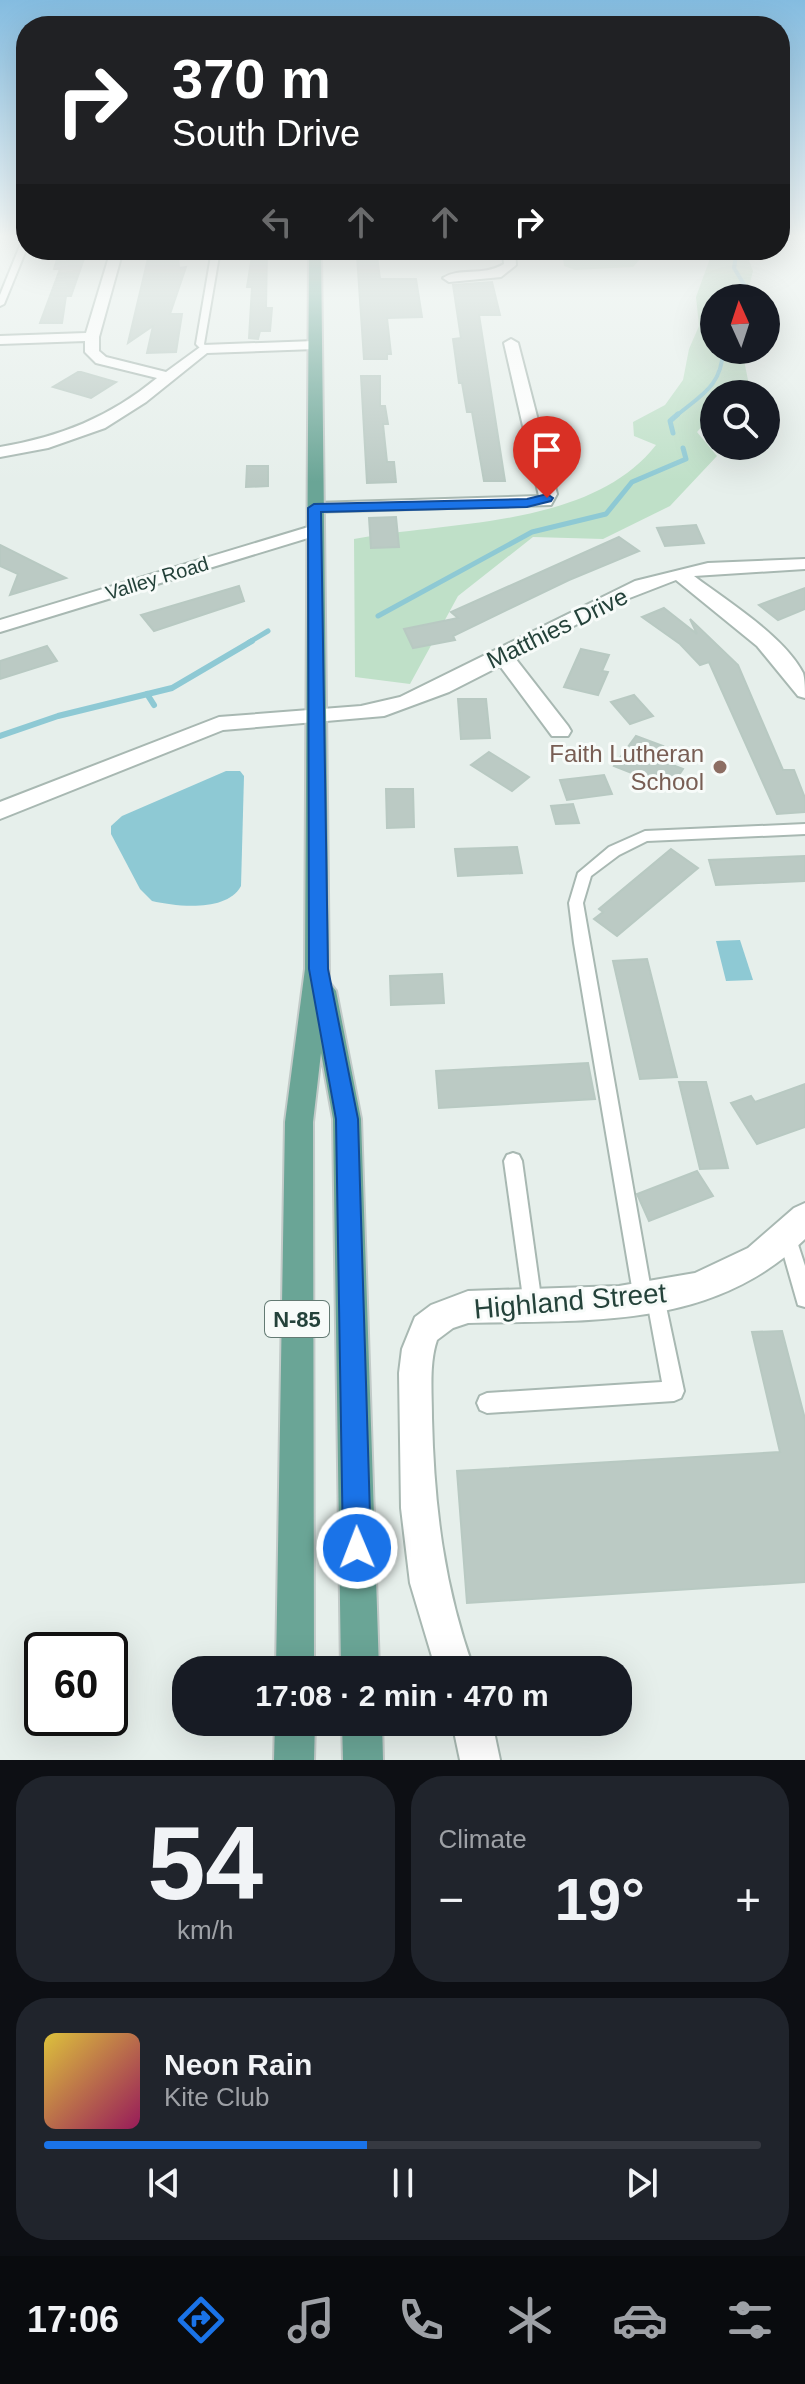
<!DOCTYPE html>
<html lang="en">
<head>
<meta charset="utf-8">
<style>
	:root { --surface:#171b24; --page:#20242c; --text:#f1f3f6; --muted:#9ea1a6; --line:#363941; --accent:#1a73e8 }
	body { margin:0; font-family:Arial,sans-serif; background:var(--page); color:var(--text); height:100vh; display:flex; flex-direction:column; font-size:30px; white-space:nowrap }
	* { box-sizing:border-box; margin:0 }
	p { font-size:26px; color:var(--muted) }
	.icon { flex:none; width:44px; height:44px; fill:none; stroke:currentColor; stroke-width:2; stroke-linecap:round; stroke-linejoin:round }
	.map { position:relative; height:1760px; overflow:hidden }
	.sheet { display:flex; flex-direction:column; gap:16px; padding:16px; background:#0d0f14; flex:1 }
	.sheet>* { flex:none }
	.guide { position:absolute; left:16px; top:16px; width:774px; height:244px; border-radius:32px; box-shadow:0 8px 32px #0002; background:#202124; color:#fff; overflow:hidden }
	.needle { width:52px; rotate:357deg }
	.controls { position:absolute; left:700px; top:284px; display:grid; gap:16px }
	.controls a { display:grid; place-items:center; width:80px; height:80px; border-radius:50%; background:var(--surface); box-shadow:0 8px 32px #0002; font-size:40px }
	.speed { position:absolute; left:24px; top:1632px; display:flex; gap:16px; font-size:40px; font-weight:700; text-align:center }
	.speed>* { display:grid; place-content:center; width:104px; height:104px; border-radius:50%; background:var(--surface); box-shadow:0 8px 32px #0002; line-height:1 }
	.speed .limit { border:4px solid #111; border-radius:12px; background:#fff; color:#111 }
	.pin { position:absolute; display:grid; place-items:center; width:68px; height:68px; color:#fff; margin:-82px -34px; border-radius:50% 50% 50% 0; rotate:-45deg; box-shadow:0 0 8px #0007 }
	.pin .icon { rotate:45deg }
	.me { position:absolute; width:88px; margin:-44px; rotate:359deg; stroke-linejoin:round; filter:drop-shadow(0 0 6px #0008) }
	.turn { display:flex; align-items:center; gap:28px; height:168px; padding:0 24px; font-size:36px }
	.turn .icon { width:104px; height:104px; stroke-width:2.5 }
	.turn b { display:block; font-size:56px; line-height:68px }
	.lanes { display:flex; align-items:center; height:76px; padding:0 24px; background:#0003; justify-content:center; gap:40px; direction:ltr }
	.lanes .off { opacity:.35 }
	.big { font-size:60px; font-weight:700; line-height:1.1 }
	.sheet .card { flex:1; display:flex; flex-direction:column; justify-content:center; gap:12px; min-width:0; padding:0 28px; border-radius:32px; background:var(--page) }
	.sheet .dial { align-items:center; gap:0 }
	.dial b { font-size:104px; line-height:1 }
	.song { display:flex; align-items:center; gap:24px }
	.cover { width:96px; height:96px; border-radius:12px; background:linear-gradient(135deg,hsl(50 70% 55%),hsl(330 70% 35%)) }
	.played { height:8px; border-radius:4px; background:linear-gradient(90deg,var(--accent) 45%,var(--line) 45%) }
	.keys { display:flex; justify-content:space-around; direction:ltr }
	.heat { display:flex; justify-content:space-between; align-items:center; font-size:44px; direction:ltr }
	.sheet .tiles { flex:1; display:grid; gap:16px; grid-template-columns:1fr 1fr }
	.card:last-child { grid-column:span 2 }
	.trip { position:absolute; left:172px; top:1656px; width:460px; height:80px; border-radius:32px; background:var(--surface); box-shadow:0 8px 32px #0002; font-weight:700; line-height:80px; text-align:center }
	.tab-bar { display:flex; height:128px; justify-content:space-around; align-items:center; background:#090b0e; color:var(--muted) }
	.tab-bar .icon { width:56px; height:56px }
	.tab-bar .on { color:var(--accent) }
	.tab-bar b { font-size:36px; color:var(--text) }
	.map>svg:first-child { display:block }
	.green { fill:#bfe0c8 }
	.water { fill:#8ec9d4 }
	.lines { fill:none; stroke-linecap:round; stroke-linejoin:round }
	.stream-far2 { stroke:#8ec9d4; stroke-width:4 }
	.stream-far1 { stroke:#8ec9d4; stroke-width:5 }
	.stream { stroke:#8ec9d4; stroke-width:6 }
	.building { fill:#bbcac4; stroke:#b8c9c2; stroke-width:2 }
	.service-casing { stroke:#a8b8b2; stroke-width:4 }
	.minor-casing { stroke:#a8b8b2; stroke-width:4 }
	.primary-casing { stroke:#c2cac8; stroke-width:4 }
	.service { fill:#fff; fill-rule:evenodd }
	.minor { fill:#fff; fill-rule:evenodd }
	.primary { fill:#6aa596; fill-rule:evenodd }
	.route { fill:#1a73e8; stroke:#114b97; stroke-width:2 }
	.education-dot { fill:#8d6e63; stroke:#f7fbf9; stroke-width:3 }
	.labels { text-anchor:middle; dominant-baseline:central; stroke-width:6; stroke-linejoin:round; paint-order:stroke }
	.far-street-label { font-size:20px; fill:#24423a; stroke:#f7fbf9 }
	.shield { fill:#f7fbf9; stroke:#637a73; stroke-width:2 }
	.shield-label { font-size:22px; font-weight:bold; fill:#24423a }
	.street-label { font-size:24px; fill:#24423a; stroke:#f7fbf9 }
	.education-label { font-size:24px; fill:#785e54; stroke:#f7fbf9; text-anchor:end }
	.near-street-label { font-size:28px; fill:#24423a; stroke:#f7fbf9 }
</style>
</head>
<body>
<div class="map">
<svg width="805" height="1760" viewBox="0 0 805 1760">
	<rect width="100%" height="100%" fill="#e6efeb"/>
	<g class="green">
		<polygon points="562,250 638,250 642,257 633,267 575,270 564,266"/>
		<path d="M713,250H751L746,252L753,271L746,298H714V350H742L749,385L738,394H714V413L697,432L717,456L670,506L603,539L533,537L458,596L410,684L355,677L354,539C449,521 591,528 656,445L634,436L633,422L665,405L683,380L689,349L699,326L696,297Z"/>
	</g>
	<g class="water">
		<path d="M226,771H240L244,776L241,886C227,912 178,907 152,901L140,889L111,834V826L122,816Z"/>
		<polygon points="740,940 753,980 726,981 716,941"/>
	</g>
	<g class="lines">
		<g class="stream-far2">
			<polyline points="737,250 734,268 748,291 742,298"/>
			<polyline points="714,304 714,296 733,298"/>
			<path d="M676,416C701,395 722,386 723,350"/>
		</g>
		<g class="stream-far1">
			<polyline points="673,433 670,421 678,414"/>
			<polyline points="378,616 532,532 606,514 632,482 686,459 683,448"/>
			<polyline points="248,643 268,631"/>
		</g>
		<g class="stream">
			<polyline points="147,694 154,705"/>
			<polyline points="0,736 58,716 172,688 252,641"/>
		</g>
	</g>
	<g class="building">
		<polygon points="60,250 87,250 71,296 66,296 62,323 40,323 60,269 54,269"/>
		<polygon points="150,250 172,250 172,255 178,255 179,268 186,267 170,314 182,314 176,352 147,353 153,326 128,343"/>
		<polygon points="253,250 267,250 266,308 272,308 270,331 260,331 258,339 249,338 252,287 247,287"/>
		<polygon points="357,256 377,256 380,279 416,279 422,317 387,318 391,354 387,354 387,359 364,359"/>
		<polygon points="492,282 500,315 479,315 505,481 484,481 472,412 467,412 462,383 459,383 453,339 461,338 453,285"/>
		<polygon points="78,372 81,372 116,382 91,398 53,387"/>
		<polygon points="361,376 380,376 380,406 385,406 388,424 383,424 387,462 394,462 396,482 367,483"/>
		<polygon points="247,466 268,466 268,486 246,487"/>
		<polygon points="396,517 399,547 371,548 369,518"/>
		<polygon points="696,525 704,543 665,546 657,528"/>
		<polygon points="619,537 639,551 569,580 453,636 455,640 413,648 404,629 458,618 451,612"/>
		<polygon points="0,545 66,578 10,595 18,574 0,566"/>
		<polygon points="239,586 244,601 154,631 141,615"/>
		<polygon points="805,588 805,609 778,620 759,605"/>
		<polygon points="664,608 697,634 690,619 738,665 783,770 794,770 805,798 805,812 777,814 709,662 700,665 680,644 642,617"/>
		<polygon points="47,646 57,661 0,679 0,661"/>
		<polygon points="581,649 609,655 602,671 608,672 598,695 564,687"/>
		<polygon points="634,695 653,716 630,724 611,702"/>
		<polygon points="458,699 486,699 490,738 461,739"/>
		<polygon points="636,736 663,746 655,758 683,769 670,788 614,766"/>
		<polygon points="489,752 529,777 512,791 471,765"/>
		<polygon points="604,775 612,794 567,800 560,780"/>
		<polygon points="386,789 413,789 414,827 387,828"/>
		<polygon points="573,804 579,823 556,824 551,806"/>
		<polygon points="517,847 522,873 458,876 455,849"/>
		<polygon points="671,849 698,868 617,936 594,919 603,912 599,909"/>
		<polygon points="805,856 805,881 716,885 709,860"/>
		<polygon points="647,959 677,1077 640,1079 613,961"/>
		<polygon points="442,974 444,1003 391,1005 390,976"/>
		<polygon points="588,1063 595,1099 439,1108 436,1071"/>
		<polygon points="679,1082 706,1082 728,1168 700,1169"/>
		<polygon points="805,1084 805,1127 757,1144 731,1103 751,1096 755,1102"/>
		<polygon points="697,1171 713,1196 649,1221 637,1194"/>
		<polygon points="782,1331 805,1419 805,1582 467,1603 457,1471 780,1452 752,1332"/>
	</g>
	<g class="lines">
		<defs>
			<g id="service">
				<polygon points="26,239 26,250 4,304 0,306 0,295 22,241"/>
				<polygon points="212,250 220,250 204,344 207,349 203,351 196,344"/>
				<polygon points="805,824 805,834 647,841 619,855 591,876 583,903 651,1290 655,1288 662,1290 664,1297 684,1391 681,1398 674,1401 487,1413 480,1410 477,1403 480,1396 487,1393 662,1382 648,1306 643,1308 636,1306 634,1299 574,943 569,903 578,873 609,847 645,831"/>
				<polygon points="513,1153 519,1155 522,1161 542,1305 540,1312 533,1314 526,1312 524,1305 504,1161 507,1155"/>
				<polygon points="787,1226 793,1229 805,1266 805,1307 798,1305 778,1235 781,1229"/>
			</g>
			<g id="minor">
				<path d="M111,250H123L99,337V351L106,357L166,372L203,345L315,341L322,345L315,349L207,353L146,402L105,428L48,448L0,457V447C60,437 110,417 157,378L96,363L85,352V341L0,344V336L86,333Z"/>
				<path d="M503,250H515L516,265L501,277L449,282L443,278C459,267 482,277 504,264Z"/>
				<polygon points="511,339 518,343 557,494 551,505 308,512 308,504 314,503 539,496 504,343"/>
				<polygon points="315,525 324,530 321,534 0,632 0,620"/>
				<path d="M805,559V569L694,576C727,601 784,636 803,673C805,680 805,690 805,698L798,696L757,646L676,580L614,604L515,658L568,726L571,731L568,736H552L500,666L449,692L384,716L223,730L0,819V802L219,717L361,706L400,697L635,581L708,563Z"/>
				<path d="M805,1203V1239C712,1330 589,1320 468,1323L453,1328L437,1340C429,1363 432,1393 432,1418C434,1506 444,1587 474,1670H436L410,1583L401,1508L399,1373L402,1349L415,1317L431,1305L468,1291L619,1286L695,1273L748,1248L794,1208Z"/>
				<polygon points="452,1722 492,1722 500,1760 460,1760"/>
			</g>
			<g id="primary">
				<polygon points="309,250 321,250 329,982 336,991 361,1119 379,1670 341,1670 333,1119 321,1053 313,1122 314,1670 276,1670 285,1122 305,969"/>
				<polygon points="275,1722 315,1722 314,1760 274,1760"/>
				<polygon points="342,1722 382,1722 383,1760 343,1760"/>
			</g>
		</defs>
		<use href="#service" class="service-casing"/>
		<use href="#minor" class="minor-casing"/>
		<use href="#primary" class="primary-casing"/>
		<use href="#service" class="service"/>
		<use href="#minor" class="minor"/>
		<use href="#primary" class="primary"/>
	</g>
	<linearGradient id="sky" x2="0" y2="1"><stop stop-color="#84bce0"/><stop offset="0.49" stop-color="#f4f8f6"/><stop offset="1" stop-color="#f4f8f6" stop-opacity="0"/></linearGradient>
	<rect width="805" height="482" fill="url(#sky)"/>
	<polygon class="route" points="547,494 553,498 551,501 527,507 321,512 328,969 358,1119 371,1548 367,1557 357,1561 347,1557 343,1548 336,1119 309,969 308,508 314,504 527,499"/>
	<circle class="education-dot" cx="720" cy="767" r="8"/>
	<g class="labels">
		<g class="far-street-label">
			<text transform="translate(157 578) rotate(-17)">Valley Road</text>
		</g>
		<rect class="shield" x="265" y="1301" width="64" height="36" rx="6"/>
		<g class="shield-label">
			<text x="297" y="1319">N-85</text>
		</g>
		<g class="street-label">
			<text transform="translate(557 628) rotate(-26)">Matthies Drive</text>
		</g>
		<g class="education-label">
			<text x="704" y="753">Faith Lutheran<tspan x="704" dy="28">School</tspan></text>
		</g>
		<g class="near-street-label">
			<text transform="translate(570 1301) rotate(-5)">Highland Street</text>
		</g>
	</g>
</svg>
<div class="controls">
<a><svg class="needle" viewBox="-14 -14 28 28"><path d="M0-13l5 13h-10z" fill="#e53935"/><path d="M0 13l5-13h-10z" fill="#9ea1a6"/></svg></a>
<a><svg class="icon" aria-label="search" viewBox="0 0 24 24"><circle cx="10" cy="10" r="6"/><path d="M15 15l6 6"/></svg></a>
</div>
<div class="speed"><div class="limit">60</div></div>
<div class="pin" style="left:547px;top:498px;background:#d93025"><svg class="icon" aria-label="arrive" viewBox="0 0 24 24"><path d="M6 21V4h12l-3 4 3 4H6"/></svg></div>
<svg class="me" style="left:357px;top:1548px" viewBox="-20 -20 40 40"><circle r="17" fill="#1a73e8" stroke="#fff" stroke-width="3"/><path d="M0-11L8 9 0 5-8 9z" fill="#fff"/></svg>
<div class="trip">17:08 · 2 min · 470 m</div>
<div class="guide">
<div class="turn"><svg class="icon" aria-label="right" viewBox="0 0 24 24"><path d="M7 20v-9h11M14 6l5 5-5 5"/></svg><div><b>370 m</b>South Drive</div></div>
<div class="lanes"><svg class="icon off" aria-label="left" viewBox="0 0 24 24"><path d="M17 20v-9H6M10 6l-5 5 5 5"/></svg><svg class="icon off" aria-label="ahead" viewBox="0 0 24 24"><path d="M12 20V5M6 11l6-6 6 6"/></svg><svg class="icon off" aria-label="ahead" viewBox="0 0 24 24"><path d="M12 20V5M6 11l6-6 6 6"/></svg><svg class="icon" aria-label="right" viewBox="0 0 24 24"><path d="M7 20v-9h11M14 6l5 5-5 5"/></svg></div>
</div>
</div>
<section class="sheet">
<div class="tiles">
<div class="card dial"><b>54</b><p>km/h</p></div>
<div class="card"><p>Climate</p>
<div class="heat"><a>−</a><b class="big">19°</b><a>+</a></div>
</div>
<div class="card">
<div class="song"><i class="cover"></i><div><b>Neon Rain</b><p>Kite Club</p></div></div>
<div class="played"></div>
<div class="keys"><svg class="icon" aria-label="previous" viewBox="0 0 24 24"><path d="M18 5L8 12l10 7zM5 5v14"/></svg><svg class="icon" aria-label="pause" viewBox="0 0 24 24"><path d="M8 5v14M16 5v14"/></svg><svg class="icon" aria-label="next" viewBox="0 0 24 24"><path d="M6 5l10 7-10 7zM19 5v14"/></svg></div>
</div>
</div>
</section>
<nav class="tab-bar">
<b>17:06</b>
<svg class="icon on" aria-label="directions" viewBox="0 0 24 24"><path d="M12 3l9 9-9 9-9-9zM9 14v-3h6M13 9l2 2-2 2"/></svg>
<svg class="icon" aria-label="music" viewBox="0 0 24 24"><path d="M9 18V5l10-2v13"/><circle cx="6" cy="18" r="3"/><circle cx="16" cy="16" r="3"/></svg>
<svg class="icon" aria-label="phone" viewBox="0 0 24 24"><path d="M5 4h4l2 5-3 2q2 4 5 5l2-3 5 2v4C11 20 4 13 5 4z"/></svg>
<svg class="icon" aria-label="climate" viewBox="0 0 24 24"><path d="M12 3v18M4 7l16 10M4 17L20 7"/></svg>
<svg class="icon" aria-label="car" viewBox="0 0 24 24"><path d="M5 17H2v-5l4-1 3-4h7l3 4 3 1v5h-3M9 17h6M6 11h13"/><circle cx="7" cy="17" r="2"/><circle cx="17" cy="17" r="2"/></svg>
<svg class="icon" aria-label="filters" viewBox="0 0 24 24"><path d="M4 7h16M4 17h16"/><circle cx="9" cy="7" r="2"/><circle cx="15" cy="17" r="2"/></svg>
</nav>
</body>
</html>
